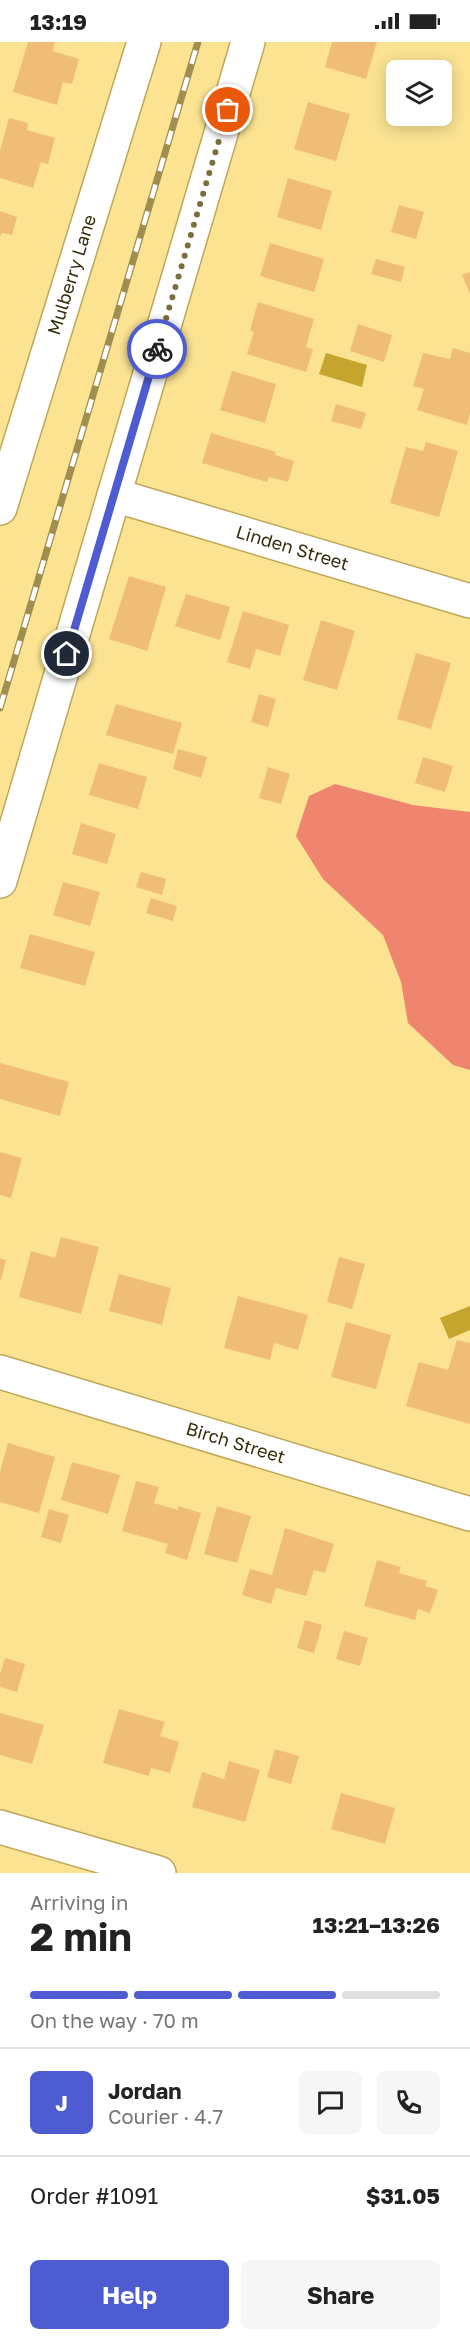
<!DOCTYPE html>
<meta charset="utf-8">
<style>
body{margin:0;font-family:"Golos Text",sans-serif;background:#f6f6f6;color:#222;height:100vh;display:flex;flex-direction:column;font-size:22px;white-space:nowrap}
*{box-sizing:border-box;margin:0}
p{font-size:20px;color:#767676}
.icon{flex:none;width:33px;height:33px;fill:none;stroke:currentColor;stroke-width:2;stroke-linecap:round;stroke-linejoin:round}
.map{position:relative;height:1831px;overflow:hidden}
.drawer{display:flex;flex-direction:column;background:#fff;flex:1}
.drawer>*{flex:none}
.buttons{position:absolute;left:386px;top:18px;display:grid;gap:12px}
.buttons a{display:grid;place-items:center;width:66px;height:66px;border-radius:9px;background:#fff;box-shadow:0 3px 15px #0003;font-size:30px}
.pin{position:absolute;display:grid;place-items:center;width:51px;height:51px;color:#fff;margin:-26px;border:3px solid #fff;border-radius:50%;box-shadow:0 2px 6px #0007}
.courier{position:absolute;display:grid;place-items:center;width:60px;height:60px;margin:-30px;border:4px solid #4d5cd1;border-radius:50%;background:#fff;color:#222;box-shadow:0 2px 8px #0007}
.summary em{font-style:normal;font-weight:700}
.summary div{display:flex;flex-direction:column-reverse}
.summary{display:flex;align-items:center;justify-content:space-between;height:102px;padding:0 30px}
h1{font-size:39px;font-weight:700;line-height:45px}
.bar{display:grid;grid-template-columns:repeat(4,1fr);gap:9px 6px;align-content:center;height:72px;padding:0 30px}
.bar i{height:8px;border-radius:4px;background:#e0e0e0}
.bar .active{background:#4d5cd1}
.bar p{grid-column:span 4}
.line{display:flex;align-items:center;gap:15px;padding:0 30px;border-top:2px solid #e0e0e0}
.line div{flex:1}
.round{display:grid;place-items:center;flex:none;width:63px;height:63px;border-radius:9px;background:#f6f6f6}
.cta{display:flex;gap:12px;margin-top:auto;padding:12px 30px}
.cta a{flex:1;height:69px;border-radius:9px;background:#4d5cd1;color:#fff;font-size:24px;font-weight:700;line-height:69px;text-align:center}
.cta a+a{background:#f6f6f6;color:#222}
.status{display:flex;justify-content:space-between;align-items:center;height:42px;padding:0 30px;background:#fff;direction:ltr}
.status svg{height:16px;fill:currentColor}
.map>svg:first-child{display:block}
</style>
<div class="status"><b>13:19</b><svg viewBox="0 0 49 12"><path d="M0 12V9h3v3zM5 12V6h3v6zM10 12V3h3v9zM15 12V0h3v12zM26 1h20v11H26zM47 4h2v5h-2z"/></svg></div>
<div class="map">
<svg width="470" height="1831" viewBox="0 0 470 1831">
<rect width="100%" height="100%" fill="#fbe392"/>
<!-- forest -->
<path fill="#f0856f" d="M335 742 413 763 470 770V1028L453 1023 408 981 401 940 383 893 323 837 296 794 309 754Z"/>
<!-- water -->
<g fill="#c6a52e">
<path d="M326 311 367 323 362 345 319 332Z"/>
<path d="M470 1264V1288L449 1297 440 1276Z"/>
</g>
<!-- building -->
<g fill="#f0bd79">
<path d="M28 0H55L53 9 79 17 72 42 63 40 57 63 13 50Z"/>
<path d="M332 0H377L366 37 325 25Z"/>
<path d="M308 60 350 72 336 119 294 107Z"/>
<path d="M9 76 28 81 27 88 55 96 48 122 41 120 33 146 0 136V109Z"/>
<path d="M288 136 332 149 321 188 277 175Z"/>
<path d="M399 163 424 170 416 197 391 190Z"/>
<path d="M0 169 17 175 12 193 2 191 0 195Z"/>
<path d="M270 201 324 217 314 250 260 234Z"/>
<path d="M376 217 405 225 401 240 371 232Z"/>
<path d="M470 230V252L462 233Z"/>
<path d="M258 260 314 277 306 305 313 307 306 330 247 312 254 290 250 288Z"/>
<path d="M358 282 392 293 384 320 350 309Z"/>
<path d="M453 306 470 311V371L467 383 417 368 424 347 413 344 423 311 450 317Z"/>
<path d="M232 329 276 342 265 381 220 368Z"/>
<path d="M336 362 366 371 361 387 331 379Z"/>
<path d="M211 391 276 410 275 413 294 419 288 440 269 435 267 440 202 421Z"/>
<path d="M426 400 458 409 439 475 390 461 406 405 423 409Z"/>
<path d="M129 534 166 545 147 609 109 597Z"/>
<path d="M186 552 230 565 220 598 175 584Z"/>
<path d="M243 569 289 583 280 614 256 607 250 627 227 620Z"/>
<path d="M321 578 355 589 337 648 303 638Z"/>
<path d="M416 611 451 621 431 687 397 677Z"/>
<path d="M259 652 276 657 268 685 251 680Z"/>
<path d="M116 662 182 681 173 712 106 693Z"/>
<path d="M178 707 207 715 201 736 173 727Z"/>
<path d="M423 715 453 724 445 750 415 741Z"/>
<path d="M99 721 147 735 138 767 89 753Z"/>
<path d="M268 725 290 732 281 762 259 756Z"/>
<path d="M81 781 116 792 107 822 72 812Z"/>
<path d="M141 830 166 837 162 853 136 845Z"/>
<path d="M63 840 100 850 90 884 53 873Z"/>
<path d="M151 856 177 864 173 879 146 871Z"/>
<path d="M30 892 95 910 85 944 20 926Z"/>
<path d="M0 1021 69 1040 60 1074 0 1057Z"/>
<path d="M0 1110 22 1116 11 1156 0 1153Z"/>
<path d="M61 1195 99 1205 81 1272 19 1255 31 1209 55 1216Z"/>
<path d="M339 1215 365 1222 352 1267 327 1260Z"/>
<path d="M0 1216 6 1218 1 1238 0 1237Z"/>
<path d="M119 1232 171 1246 162 1283 109 1269Z"/>
<path d="M238 1254 308 1273 298 1308 274 1301 270 1318 224 1306Z"/>
<path d="M346 1280 391 1293 376 1347 331 1335Z"/>
<path d="M457 1298 470 1301V1382L406 1364 419 1320 448 1328Z"/>
<path d="M8 1401 55 1415 39 1471 0 1460V1430Z"/>
<path d="M72 1420 120 1433 108 1472 61 1458Z"/>
<path d="M136 1439 159 1445 154 1461 178 1468V1464L201 1471 187 1518 165 1511 168 1502 122 1489Z"/>
<path d="M217 1464 251 1474 237 1521 204 1512Z"/>
<path d="M49 1467 69 1473 61 1501 41 1495Z"/>
<path d="M285 1486 334 1502 325 1531 314 1528 306 1554 276 1546 271 1562 242 1553 250 1527 272 1533Z"/>
<path d="M377 1518 401 1525 399 1531 427 1539 425 1544 438 1548 430 1571 418 1567 415 1578 364 1564Z"/>
<path d="M305 1578 322 1583 314 1611 297 1606Z"/>
<path d="M344 1589 368 1596 360 1624 336 1617Z"/>
<path d="M5 1616 25 1622 17 1650 0 1645V1632Z"/>
<path d="M119 1667 165 1680 160 1694 179 1700 170 1731 151 1726 149 1734 103 1721Z"/>
<path d="M0 1671 44 1683 32 1722 0 1713Z"/>
<path d="M275 1707 299 1714 291 1742 267 1735Z"/>
<path d="M229 1719 260 1728 245 1780 192 1765 202 1730 224 1737Z"/>
<path d="M341 1751 395 1766 385 1802 331 1787Z"/>
</g>
<g fill="none" stroke-linecap="round" stroke-linejoin="round">
<defs>
<g id="minor">
<path id="s1" d="M114 453 470 559"/>
<path id="s2" d="M0 466 144 0"/>
<path d="M0 839 248 0"/>
<path id="s3" d="M0 1330 470 1472"/>
<path d="M0 1785 159 1831"/>
</g>
</defs>
<!-- minor casing -->
<use href="#minor" stroke="#bfa758" stroke-width="36"/>
<!-- minor -->
<use href="#minor" stroke="#fff" stroke-width="33"/>
<defs>
<path id="rail" d="M0 666 198 0"/>
</defs>
<!-- rail casing -->
<use href="#rail" stroke="#9f8d52" stroke-width="7"/>
<!-- rail -->
<use href="#rail" stroke="#fff" stroke-width="4.5" stroke-dasharray="14" stroke-linecap="butt"/>
</g>
<g fill="none" stroke-linecap="round" stroke-linejoin="round">
<!-- done -->
<path stroke="#7c6d3a" stroke-width="6" stroke-dasharray="0 10.8" d="M157 307 228 68"/>
<!-- route -->
<path stroke="#4d5cd1" stroke-width="8" d="M67 612 157 307"/>
</g>
<g text-anchor="middle" stroke-width="4.5" stroke-linejoin="round" paint-order="stroke">
<!-- street labels -->
<g font-size="18" fill="#372d0a" stroke="#fff">
<text dy="6" stroke="none"><textPath href="#s2" startOffset="244">Mulberry Lane</textPath></text>
<text dy="6" stroke="none"><textPath href="#s1" startOffset="186">Linden Street</textPath></text>
<text dy="6" stroke="none"><textPath href="#s3" startOffset="246">Birch Street</textPath></text>
</g>
</g>
</svg>
<div class="buttons">
<a><svg class="icon" aria-label="layers" viewBox="0 0 24 24"><path d="M12 4l9 5-9 5-9-5zM3 14l9 5 9-5"/></svg></a>
</div>
<div class="pin" style="left:228px;top:68px;background:#ea580c"><svg class="icon" aria-label="bag" viewBox="0 0 24 24"><path d="M5 8h14l-1 12H6zM9 8a3 3 0 0 1 6 0"/></svg></div>
<div class="pin" style="left:67px;top:612px;background:#1f2937"><svg class="icon" aria-label="home" viewBox="0 0 24 24"><path d="M3 11l9-7 9 7M6 9v11h12V9"/></svg></div>
<div class="courier" style="left:157px;top:307px"><svg class="icon" aria-label="bike" viewBox="0 0 24 24"><circle cx="6" cy="16" r="4"/><circle cx="18" cy="16" r="4"/><path d="M6 16l4-8h5l3 8M10 8l3 8H6M13 5h3"/></svg></div>
</div>
<section class="drawer">
<div class="summary"><div><h1>2 min</h1><p>Arriving in</p></div><em>13:21–13:26</em></div>
<div class="bar"><i class="active"></i><i class="active"></i><i class="active"></i><i></i><p>On the way · 70 m</p></div>
<div class="line" style="height:108px"><b class="round" style="background:#4d5cd1;color:#fff">J</b><div><b>Jordan</b><p>Courier · 4.7</p></div><a class="round"><svg class="icon" aria-label="chat" viewBox="0 0 24 24"><path d="M4 5h16v11H9l-5 4z"/></svg></a><a class="round"><svg class="icon" aria-label="phone" viewBox="0 0 24 24"><path d="M5 4h4l2 5-3 2q2 4 5 5l2-3 5 2v4C11 20 4 13 5 4z"/></svg></a></div>
<div class="line" style="height:78px"><div>Order #1091</div><b>$31.05</b></div>
<div class="cta"><a>Help</a><a>Share</a></div>
</section>
